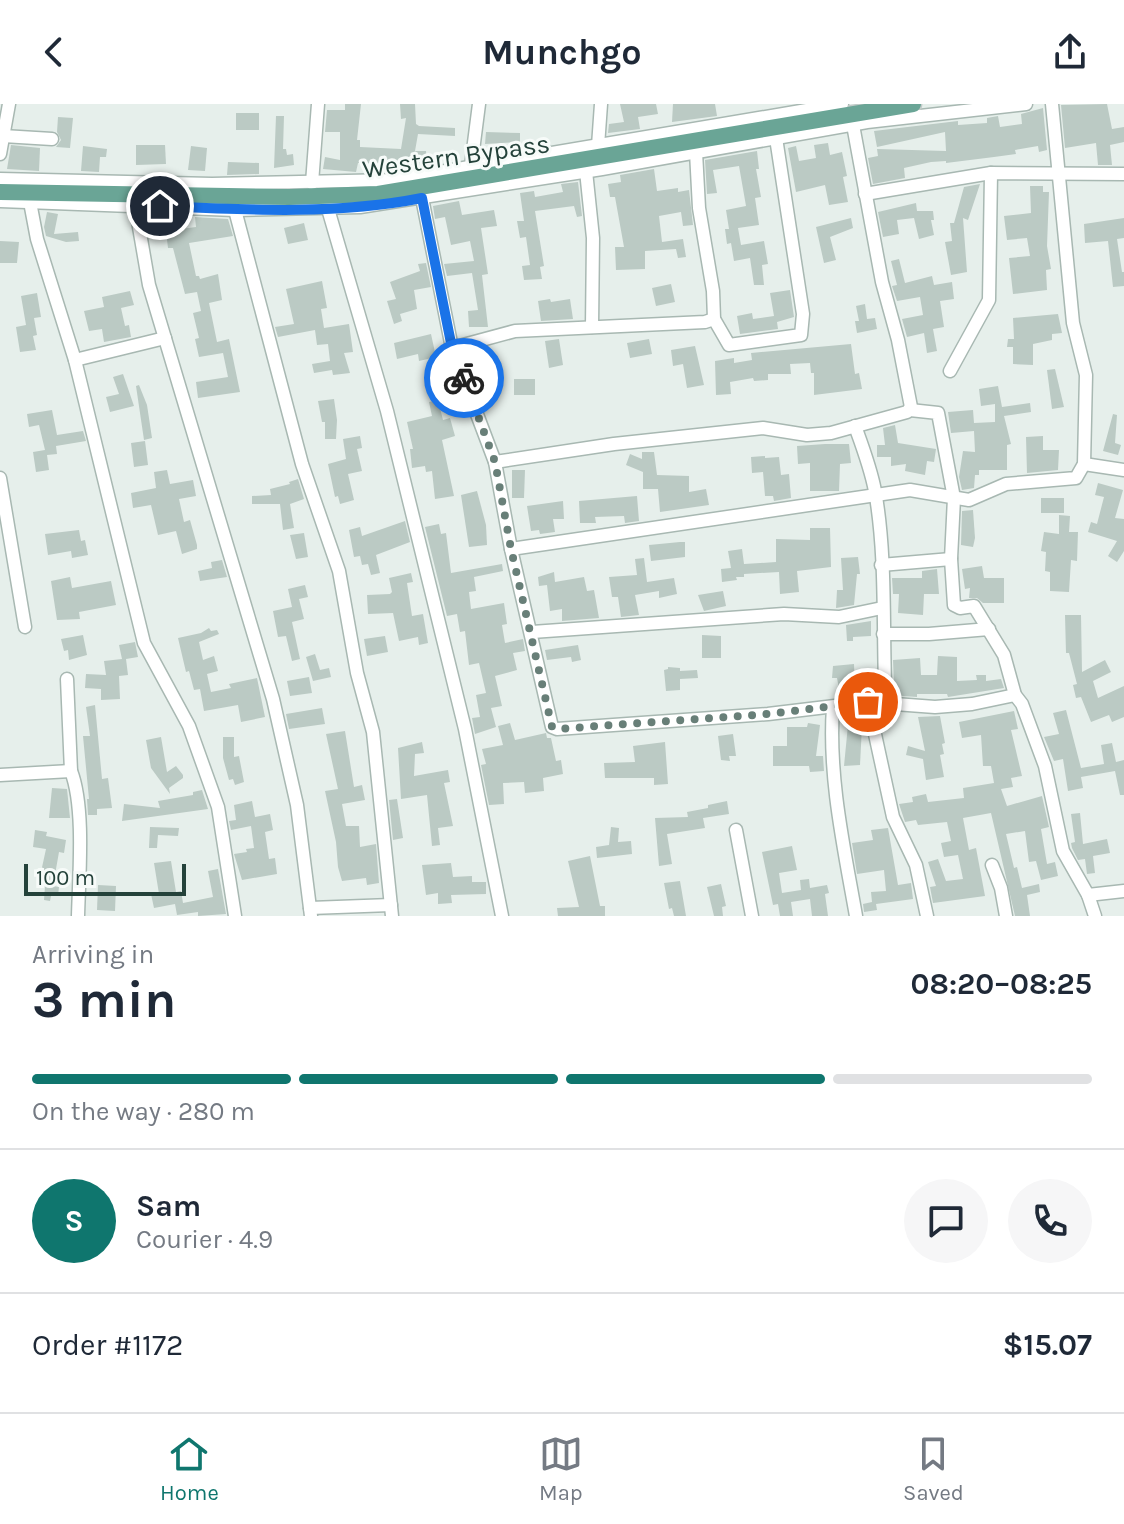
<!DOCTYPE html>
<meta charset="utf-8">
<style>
body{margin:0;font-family:Karla,sans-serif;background:#f6f6f7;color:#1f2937;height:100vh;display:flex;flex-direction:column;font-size:30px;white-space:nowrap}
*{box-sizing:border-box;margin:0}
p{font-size:26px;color:#747a83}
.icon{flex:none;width:44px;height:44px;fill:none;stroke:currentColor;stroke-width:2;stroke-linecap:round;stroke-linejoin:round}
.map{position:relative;height:812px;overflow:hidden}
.side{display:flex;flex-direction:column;background:#fff;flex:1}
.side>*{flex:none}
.scale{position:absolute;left:24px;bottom:20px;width:162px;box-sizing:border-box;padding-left:8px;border:4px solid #24423a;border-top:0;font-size:22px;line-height:28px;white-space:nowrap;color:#24423a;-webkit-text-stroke:6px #f7fbf9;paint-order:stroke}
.pin{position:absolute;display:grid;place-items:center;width:68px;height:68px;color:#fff;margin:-34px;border:4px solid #fff;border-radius:50%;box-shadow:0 2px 8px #0007}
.courier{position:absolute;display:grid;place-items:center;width:80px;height:80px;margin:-40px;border:6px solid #1a73e8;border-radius:50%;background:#fff;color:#222;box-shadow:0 2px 10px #0007}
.summary em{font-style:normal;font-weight:700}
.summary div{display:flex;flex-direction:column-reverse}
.summary{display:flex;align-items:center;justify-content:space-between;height:136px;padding:0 32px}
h1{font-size:52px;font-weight:700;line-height:60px}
.bar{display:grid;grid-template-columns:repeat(4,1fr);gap:12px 8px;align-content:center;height:96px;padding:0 32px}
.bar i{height:10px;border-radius:6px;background:#e0e1e3}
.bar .on{background:#0f766e}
.bar p{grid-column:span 4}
.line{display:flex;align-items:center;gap:20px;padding:0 32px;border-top:2px solid #e0e1e3}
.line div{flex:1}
.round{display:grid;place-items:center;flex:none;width:84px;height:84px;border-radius:42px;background:#f6f6f7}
header{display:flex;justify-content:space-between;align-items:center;height:104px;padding:0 32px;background:#fff;font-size:36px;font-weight:700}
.menu{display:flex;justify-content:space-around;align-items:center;height:112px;border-top:2px solid #e0e1e3;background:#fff;font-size:22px;color:#747a83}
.menu a{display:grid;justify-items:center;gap:4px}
.menu .on{color:#0f766e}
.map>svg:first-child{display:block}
</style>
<header><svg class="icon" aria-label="back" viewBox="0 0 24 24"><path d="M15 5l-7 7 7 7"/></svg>Munchgo<svg class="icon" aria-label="share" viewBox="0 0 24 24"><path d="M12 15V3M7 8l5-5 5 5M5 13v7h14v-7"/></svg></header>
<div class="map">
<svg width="1124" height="812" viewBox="0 0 1124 812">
<rect width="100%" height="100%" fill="#e6efeb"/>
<!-- building -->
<g fill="#bbcac4">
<path d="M345 0H361L357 36H360V43L401 45 406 14 401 15 400 0H415L416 20 419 22 455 24V32L418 30 415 47H426L427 61 402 65 380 64V60L358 59 356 68 323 65 325 53 340 56V28H325L327 6H345Z"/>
<path d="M620 0H656L658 10 638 13 640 25 608 29 609 20 624 18Z"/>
<path d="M673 0H715L717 12 672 18Z"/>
<path d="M1107 0 1112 25 1124 23V38L1110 41 1112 61H1098L1096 39 1065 44 1061 1Z"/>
<path d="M1043 4 1047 46 1039 48 1038 42 1015 46 1016 50 994 53 946 59V57L931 58 904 64 905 74 873 80 868 54 878 52 877 45 946 47 945 28 877 43 874 27 958 17V21L987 19V14L998 12 1000 23 1022 20 1021 10Z"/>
<rect x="236" y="9" width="23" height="17"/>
<path d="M276 12H284L283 45H286L287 51 293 50 294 61 274 64Z"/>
<path d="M58 13 73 14 70 44 56 43 61 36 57 28Z"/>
<path d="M486 28 520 29V38L485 40Z"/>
<path d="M828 39 830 51 842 48 847 72 843 73 848 98 829 101 825 81 796 88 788 44 796 42 799 57 816 54 814 41Z"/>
<path d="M11 41 40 44 39 67 7 65Z"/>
<path d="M136 41H165L166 60 136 61Z"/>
<path d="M83 42 107 45 106 53H100L99 68 81 67Z"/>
<path d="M191 42 207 44 205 67 188 66Z"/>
<path d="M757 47 759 65H756L761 93 755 94 759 121 738 124 741 141 764 137 768 160 762 161 764 181H754L750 154 734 157 731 139 727 140 725 125H729L726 106 746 102 739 62 713 66 717 89 707 90 705 56Z"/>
<path d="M228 58 259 59V70L227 71Z"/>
<path d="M654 65 657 87 678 84V88L689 86 693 121 683 122 681 108 659 112 662 138 683 135 686 153 678 154 676 145 645 147V165L616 166 615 143H624L615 93H610L608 80 621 78 620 71Z"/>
<path d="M578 78 582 112 577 113 574 102 535 107 544 162 540 163 542 175 524 176 522 162 530 161 526 133 520 134 517 117H524L520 89 534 87 535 93 563 88 561 80Z"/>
<path d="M980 80 968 116 963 114 967 168 951 171 945 138 952 137 950 119H954L964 83Z"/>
<path d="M1030 82H1043V88H1049L1047 142 1051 165 1046 166 1047 186 1013 190 1009 154 1030 152 1027 134 1007 136 1004 112 1031 109Z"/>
<path d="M459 97 462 111 494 106 497 122 481 124 488 170 482 171 488 223H469L468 207 478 206 472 169 447 172 444 160 474 157 470 137 451 141 445 113 435 115 433 102Z"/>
<path d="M916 99 917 107H933L934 116H931L934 131 919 135 914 114 897 116 899 130 883 133 878 108Z"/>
<path d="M47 108 58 110 54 130 78 128 79 137 66 138 46 132 44 123Z"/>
<path d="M195 113 228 115 233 132 189 139 196 172H199L200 175 218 170 222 196 209 199 217 238 229 235 240 288 198 294 196 278 228 273 223 249 199 253 195 235 199 234 193 209 201 207 197 188 185 190 173 144H168L166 127 196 123Z"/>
<path d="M851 114 853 124 830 133 836 156 824 159 816 123Z"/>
<path d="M1124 114V134L1117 135 1122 168H1124V182L1113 183 1108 137 1085 139 1084 120Z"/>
<path d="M304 119 308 136 288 140 284 124Z"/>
<path d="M0 137 19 138 17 159H0Z"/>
<path d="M899 155 905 179 932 172 934 181 952 178 954 195 940 197 944 223 933 225 937 247 927 249 924 229 907 233 902 215 923 211 920 193 897 197 892 182 897 181 891 157Z"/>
<path d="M426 159 431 183 414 186 417 205 400 210 402 217 394 220 387 197 396 195 390 178 420 167 418 160Z"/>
<path d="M322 177 327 204 321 205 324 224 349 220 353 248 344 249 350 269 333 271 332 266 314 269 312 260 330 257 328 240 317 241 315 226 278 233 275 223 294 220 286 185Z"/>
<path d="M671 180 675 198 656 202 652 184Z"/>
<path d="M790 186 794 213 777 218 778 225 740 230 737 212 752 209 753 215 774 212 770 189Z"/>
<path d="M130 187 134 201 121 204 125 222 129 221 131 233 104 238 102 225 89 227 84 207 104 203 102 193Z"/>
<path d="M37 189 41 213 34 214 37 231 33 232 36 246 20 248 16 223 26 221 21 192Z"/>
<path d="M550 195 551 198 570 195 573 215 541 217 538 197Z"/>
<path d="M865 200 867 215 875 214 877 225 857 229 855 217H859L856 202Z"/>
<path d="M1058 210 1062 229 1052 230V236L1033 240V261L1013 260V243H1007L1008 235H1014L1013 214Z"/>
<path d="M431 230 436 253 419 257 418 250 397 255 394 239Z"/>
<path d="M559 235 563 261 549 264 545 237Z"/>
<path d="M649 235 652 250 630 254 627 239Z"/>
<path d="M851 240 855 270 859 269 862 285 814 291V269H811L810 259 790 260 791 270H768V276L754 277 753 274 730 278 731 290 716 291 715 257 734 254V259L752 256 751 249Z"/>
<path d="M695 242 704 281 687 284 683 260 673 262 671 246Z"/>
<path d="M1055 265 1064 303 1052 305 1047 266Z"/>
<path d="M123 270 134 302 110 308 106 293 119 290 113 273Z"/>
<rect x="514" y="275" width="21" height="16"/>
<path d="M139 281 147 301 152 334 144 336 136 282Z"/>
<path d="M998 282 1002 303 1030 299 1031 308 1004 312 1011 340 1007 341V366H979V371H975L974 384 962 386 959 373 963 347 975 348 974 327 951 329 948 308 973 306 974 319 995 318V300L981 302 979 285Z"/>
<path d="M334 295 337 316 336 335H325V318H322L318 297Z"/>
<path d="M438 296 443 316 450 314 455 332 442 336 454 392 435 395 432 367 426 368 425 362 412 364 410 345H413L407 318 432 312 429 298Z"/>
<path d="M52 306 57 331 83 327 86 337 56 342 57 350 47 351 49 366 36 368 33 348 45 346 39 321 29 323 27 310Z"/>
<path d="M1113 310 1117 311 1115 339 1121 341 1118 351 1103 347Z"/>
<path d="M895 321 898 339 936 345 934 358 927 357 925 371 905 367 906 360 891 362V353H877V341H885L883 324Z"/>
<path d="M360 332 362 344 357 345 362 367 348 370 354 396 340 400 338 392 335 393 328 360 346 355 343 335Z"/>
<path d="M1043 332V346H1059L1058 366 1027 369 1026 333Z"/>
<path d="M145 337 148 361 134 363 131 339Z"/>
<path d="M825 340H849L851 359 840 360 839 387H810V359L798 360 797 342Z"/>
<path d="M642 348H654L657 371 689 372V388L706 385 709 401 660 408 658 385H643V368L626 361 630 350 642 355Z"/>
<path d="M765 352V354L779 353 781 371 789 370 791 394 774 397 773 392H765L763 368 752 369 751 353Z"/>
<path d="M167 366 170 380 193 376 196 392 179 395 184 418 190 416 197 441V445L182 450 176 427 158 431 151 401 133 404 131 389 156 384 154 368Z"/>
<path d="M512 366H525L524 394H512Z"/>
<path d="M298 375 304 395 290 400 294 424 283 426 280 400H252V392L271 391 270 385 290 380 289 378Z"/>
<path d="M1098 379 1123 386 1115 414 1124 415V447L1117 458 1108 452 1117 437 1088 428 1091 418 1097 420 1104 393 1095 391Z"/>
<path d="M477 387 486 421 487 441 469 443 461 391Z"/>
<path d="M637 392 639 417 625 419 624 412 595 413 596 419H580L579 397Z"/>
<rect x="1041" y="394" width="23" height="15"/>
<path d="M563 397 564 415H553L555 428 540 430 539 426 531 427 527 402Z"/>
<path d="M973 406 975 434 973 443 961 441 962 407Z"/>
<path d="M1059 411 1070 412 1069 428H1078L1077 457 1071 456 1069 488 1050 487V468L1045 467 1046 448 1041 447 1044 428 1059 430Z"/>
<path d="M405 417 410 438 376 451 380 469 371 471 368 460 362 461 360 452 354 453 349 426 360 423 362 432Z"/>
<path d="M439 420 441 430 446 429 451 469 502 460 503 467 474 473 476 487 469 488 471 505 504 499 507 520 502 521 505 539 523 535 525 547 513 549 517 566 495 572 502 602 491 604 496 623 475 630 472 614 480 613 476 591 486 589 479 559 469 561 465 527 460 528 457 510 447 512 425 423Z"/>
<path d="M810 424H830L831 463 797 467 799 488 780 490 779 468 744 470V473H736L737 476 722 478 721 465 731 464 728 447 742 445 744 460 776 458V435L810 436Z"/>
<path d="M79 426 81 437 85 436 88 451 72 454 71 447 48 451 45 430Z"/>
<path d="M304 429 308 453 296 455 290 431Z"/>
<path d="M680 438H685V453L651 457 649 441Z"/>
<path d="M858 453 860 470H857L854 501 836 504 837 486H843L841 454Z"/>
<path d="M644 454 647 478 674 474 677 490 659 494V487L635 491 639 511 621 513 618 493H612L609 473 637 471 635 455Z"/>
<path d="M222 456 227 473 200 477 198 467 212 464 211 458Z"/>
<path d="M982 462 984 474H1004V499H983L977 494H969L970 484 965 485 962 465Z"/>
<path d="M937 465 939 490H924L923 511 898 509 899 490H893L892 474H922V467Z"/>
<path d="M554 468 555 478 584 473 587 487 594 486 599 514 562 517V505L550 507 547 481 539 482 538 473Z"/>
<path d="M411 469 413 478 407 479 412 512 423 510 428 539 419 541 418 533 399 537 393 509 368 510 367 491 390 490 392 488 389 474Z"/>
<path d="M70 473 72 484 111 477 116 501 79 508 80 515 57 516 51 477Z"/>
<path d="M305 481 308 493 299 495 304 515 292 518 300 555 292 557 286 532 278 533 273 507 292 503 288 485Z"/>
<path d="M723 487 726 502 704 507 698 491Z"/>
<path d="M1065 511H1081L1082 568 1105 556 1111 568 1093 577 1098 594 1124 582V613L1112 618 1109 611 1091 618 1081 593 1076 594 1073 581 1077 580 1069 549H1066Z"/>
<path d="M871 517V532L853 533V537H847L846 521Z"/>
<path d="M209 524 211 527 217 526 219 530 199 538 203 556 214 552 218 567 207 570 211 588 231 584 229 580 257 574 265 613 241 618 238 601 204 607 200 585 194 586 189 567 186 568 178 534 201 529Z"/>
<path d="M83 531 87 551 69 556 68 546 64 547 61 535Z"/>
<path d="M702 531 721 532V554H702Z"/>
<path d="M385 532 388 548 367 552 364 535Z"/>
<path d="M135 538 138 553 126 555 128 571 119 572 120 595 101 596V585L85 584 86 570 106 571 104 557 122 555 119 541Z"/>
<path d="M578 541 581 556 572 558 571 553 547 556 545 546Z"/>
<path d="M315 550 320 566 329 564 331 573 313 577 306 553Z"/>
<path d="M938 552 957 553V577L977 576 976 571H986V577L1001 575 1004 584 948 593 947 590H917V593L889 591 894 581 893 556 920 554 921 571H937Z"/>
<path d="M854 560 855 587 840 590 837 574H832L833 562Z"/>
<path d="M668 563 680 564V567L697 566 698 574 680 575V586L666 587 664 566 668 565Z"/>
<path d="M309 573 312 589 290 592 287 577Z"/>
<path d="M95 601 102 675 108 674 112 704 97 705V711H88L87 695H89L83 632H90L86 603Z"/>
<path d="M322 604 325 620 289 625 286 610Z"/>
<path d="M1066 606 1081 664 1104 660 1101 641 1112 639 1116 658 1124 656V691H1120L1115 667 1081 673 1083 684 1068 687 1063 655 1054 657 1044 633 1059 630 1053 609Z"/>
<path d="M1014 607 1018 625 1011 626 1022 672 1011 674 1013 683 1001 685 1007 702 1042 692 1049 723 1041 725 1047 760 1055 758 1058 772 1041 776 1036 757 1029 758 1025 727 1006 730 1014 764 1017 763 1022 784 1039 780 1040 788 1027 791 1030 812H1015L991 709 963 714 969 746 976 744 985 792 933 799 930 783 936 782 928 758 938 755 946 777 963 775 958 751 944 753 941 739 951 737 947 718 918 721 916 716 905 718 899 700 913 698 912 693 926 690 928 698 964 694 963 684 994 679 991 662H983L981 631 962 634 959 618Z"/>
<path d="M940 612 945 639 942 640 944 650 940 651 944 673 926 676 923 655 906 651 908 642 925 647 918 613Z"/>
<path d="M510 619 515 636 546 629 547 634H551L556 657 561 656 563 670 543 674 544 687 525 689 524 678 503 679 504 700 489 701 481 661 486 660 482 645 503 641 498 622Z"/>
<path d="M808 619 820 621 816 652H823L824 667 810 668 809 662H773V642H787V623H807Z"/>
<path d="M848 621 862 622 860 661 844 662Z"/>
<path d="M345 627 354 683 362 681 365 696 342 700 346 722H359L360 743 376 740 379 779 367 781 366 774 342 777 338 763 336 738 325 687 338 685 326 630Z"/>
<path d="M733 630 736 652H729L730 657 721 656 718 632Z"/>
<path d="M161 633 167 668 176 662 183 671V674L169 684 170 690 151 664 146 636Z"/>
<path d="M223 633H234V653L239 652 244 678 235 681 233 675 229 676 223 654Z"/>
<path d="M422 638 424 649 415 650 414 672 448 666 450 678 444 679 453 722 438 724 440 741 432 742 427 691 401 695 398 644Z"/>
<path d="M665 638 668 680 654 681V674H605L604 659 635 658 633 642Z"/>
<path d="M52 684 67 685 70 714H49Z"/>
<path d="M202 686 208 705 122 717 124 700 160 704 158 697 193 691V688Z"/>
<path d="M397 695 403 734 393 736 389 696Z"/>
<path d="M252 697 255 713 270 710 273 726 265 728 269 755 275 754 277 770 242 776 234 750 247 748 246 745 254 744 251 722 231 726 229 717 236 716 234 701Z"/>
<path d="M727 697 729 710 703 714 705 724 667 730 672 760 659 762 655 714 688 713 687 708 708 704V701Z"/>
<path d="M1080 709 1083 740 1107 735 1110 749 1093 752 1095 769 1087 770 1085 755 1078 756 1072 744 1071 739 1075 738 1071 710Z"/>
<path d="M150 723 179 724 178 732 158 731 157 744H149Z"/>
<path d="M611 723 619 724 618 738 631 737 632 750 597 754 596 743 609 741Z"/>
<path d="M888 724 898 781 911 779 913 795 876 800 877 806 864 808 863 800 872 798 871 788 886 787 884 766 857 770 852 739 873 736 871 726Z"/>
<path d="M35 726 47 728 46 732 66 736 64 749 59 748 53 782 59 783 58 792H51L50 797 44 796 46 768H41L46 745 33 743Z"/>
<path d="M792 742 797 766 779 769 782 789 801 786 800 776 809 775 810 784 827 781 829 789 825 790 828 812H812L810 795 791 798 793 812H780L778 800 773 801 762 748Z"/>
<path d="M590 752 600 802H605V812H558L557 804 579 803 568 757Z"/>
<path d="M171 757 176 788 181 787 183 799 213 793 208 767 218 765 226 810 198 812V808L177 811 175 800 154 804 151 790H159L154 759Z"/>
<path d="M451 759 453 773 472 772V778H486V790L451 791 452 799 438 800V789L426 791 422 761Z"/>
<path d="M680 777 686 812H674L672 804 669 805 664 779Z"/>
<path d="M721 780 726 802 722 803 723 812H714L707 783Z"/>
<path d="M98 781 116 782 115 807 97 806Z"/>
</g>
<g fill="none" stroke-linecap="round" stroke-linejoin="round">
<defs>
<g id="minor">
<path d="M3 32 52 35"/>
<path d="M598 42 601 0"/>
<path d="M696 48 699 104 713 187 714 215 729 241 801 231 803 210 776 34"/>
<path d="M0 50 9 0"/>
<path d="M471 62 479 0"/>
<path d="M586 67 593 134 592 223"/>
<path d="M0 75 212 80 392 76 842 0"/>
<path d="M312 79 318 0"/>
<path d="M865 90 991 69 1124 70"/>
<path d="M422 94 452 244 495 358 614 340 763 324 807 331 831 329 907 308 911 303 898 236 882 178 853 21"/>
<path d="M0 97 235 106 360 103 602 65 867 18 1026 0"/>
<path d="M30 98 37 135 75 256 144 539 189 622 218 703 235 812"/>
<path d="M135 100 149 181 273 595 297 701 311 812"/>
<path d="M328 105 387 307 465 625 502 812"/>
<path d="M235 106 302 360 339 467 357 569 373 628 392 812"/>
<path d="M452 244 515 227 705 218 714 215"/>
<path d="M75 256 165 234"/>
<path d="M950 267 989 196 991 69"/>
<path d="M910 306 938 309 954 394 951 455 954 501 960 504 974 502 1004 551 1015 591 1022 600 1045 662 1063 747 1088 791 1095 812"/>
<path d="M495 358 511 445 552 623 557 625 768 610 868 598 879 590 885 580C883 518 886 448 875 387 871 365 863 344 855 322"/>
<path d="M1084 360 1124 366"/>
<path d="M0 374 25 523"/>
<path d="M511 445 910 386 969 396 1006 380 1076 374 1084 360 1086 271 1073 219 1052 0"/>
<path d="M881 461 951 455"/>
<path d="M532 528 784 510 839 513 882 504"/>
<path d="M883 530H929L989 525"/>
<path d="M67 575 71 667C85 703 79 772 78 812"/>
<path d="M833 603C828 672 844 744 856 812"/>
<path d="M0 671 71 667"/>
<path d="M736 726 752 812"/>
<path d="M992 761 1001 784 1006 812"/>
<path d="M1088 791 1124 787"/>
<path d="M310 804 391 801"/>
<path d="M927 812 916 761 893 713 868 598 935 603 972 600 1015 591"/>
</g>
<path id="major" d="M0 88 289 93 378 90 913 0"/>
</defs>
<!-- minor casing -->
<use href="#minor" stroke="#a8b8b2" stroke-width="15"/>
<!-- major casing -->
<use href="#major" stroke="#c2cac8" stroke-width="19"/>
<!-- minor -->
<use href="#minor" stroke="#fff" stroke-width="12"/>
<!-- major -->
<use href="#major" stroke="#6aa596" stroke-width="16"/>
</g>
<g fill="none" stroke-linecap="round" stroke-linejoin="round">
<!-- done -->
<path stroke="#687f78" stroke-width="8" stroke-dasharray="0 14.4" d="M464 274 495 358 511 445 552 623 557 625 768 610 868 598"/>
<!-- route -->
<path stroke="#1a73e8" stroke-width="10" d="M160 102C247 106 336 111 422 94L452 244 464 274"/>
</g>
<g text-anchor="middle" stroke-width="6" stroke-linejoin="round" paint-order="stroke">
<!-- street labels -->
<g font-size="26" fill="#24423a" stroke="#f7fbf9">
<text transform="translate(456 52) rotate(-8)" y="9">Western Bypass</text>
</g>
</g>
</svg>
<div class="scale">100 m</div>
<div class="pin" style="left:868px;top:598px;background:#ea580c"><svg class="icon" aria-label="bag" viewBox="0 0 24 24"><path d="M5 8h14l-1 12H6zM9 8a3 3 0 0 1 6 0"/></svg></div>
<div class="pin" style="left:160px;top:102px;background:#1f2937"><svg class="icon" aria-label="home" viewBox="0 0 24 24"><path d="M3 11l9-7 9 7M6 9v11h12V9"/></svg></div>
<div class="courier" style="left:464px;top:274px"><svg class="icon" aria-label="bike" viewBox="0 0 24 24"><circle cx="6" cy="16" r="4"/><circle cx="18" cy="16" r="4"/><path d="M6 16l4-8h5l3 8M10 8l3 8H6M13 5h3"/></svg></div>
</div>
<section class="side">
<div class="summary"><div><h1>3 min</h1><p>Arriving in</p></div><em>08:20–08:25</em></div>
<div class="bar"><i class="on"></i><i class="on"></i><i class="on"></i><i></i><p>On the way · 280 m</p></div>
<div class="line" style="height:144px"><b class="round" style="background:#0f766e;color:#fff">S</b><div><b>Sam</b><p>Courier · 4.9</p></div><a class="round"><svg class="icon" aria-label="chat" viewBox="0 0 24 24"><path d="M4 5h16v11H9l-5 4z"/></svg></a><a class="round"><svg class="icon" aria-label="phone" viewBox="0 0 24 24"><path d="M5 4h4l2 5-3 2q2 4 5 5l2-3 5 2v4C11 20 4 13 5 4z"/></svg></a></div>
<div class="line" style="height:104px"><div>Order #1172</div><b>$15.07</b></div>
</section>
<nav class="menu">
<a class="on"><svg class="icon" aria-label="home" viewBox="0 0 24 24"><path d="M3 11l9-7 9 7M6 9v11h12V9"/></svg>Home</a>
<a><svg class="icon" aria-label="map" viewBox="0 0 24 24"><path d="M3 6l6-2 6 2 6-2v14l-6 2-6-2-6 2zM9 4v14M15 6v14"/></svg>Map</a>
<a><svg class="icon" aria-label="saved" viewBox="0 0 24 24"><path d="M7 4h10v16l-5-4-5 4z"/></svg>Saved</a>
</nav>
